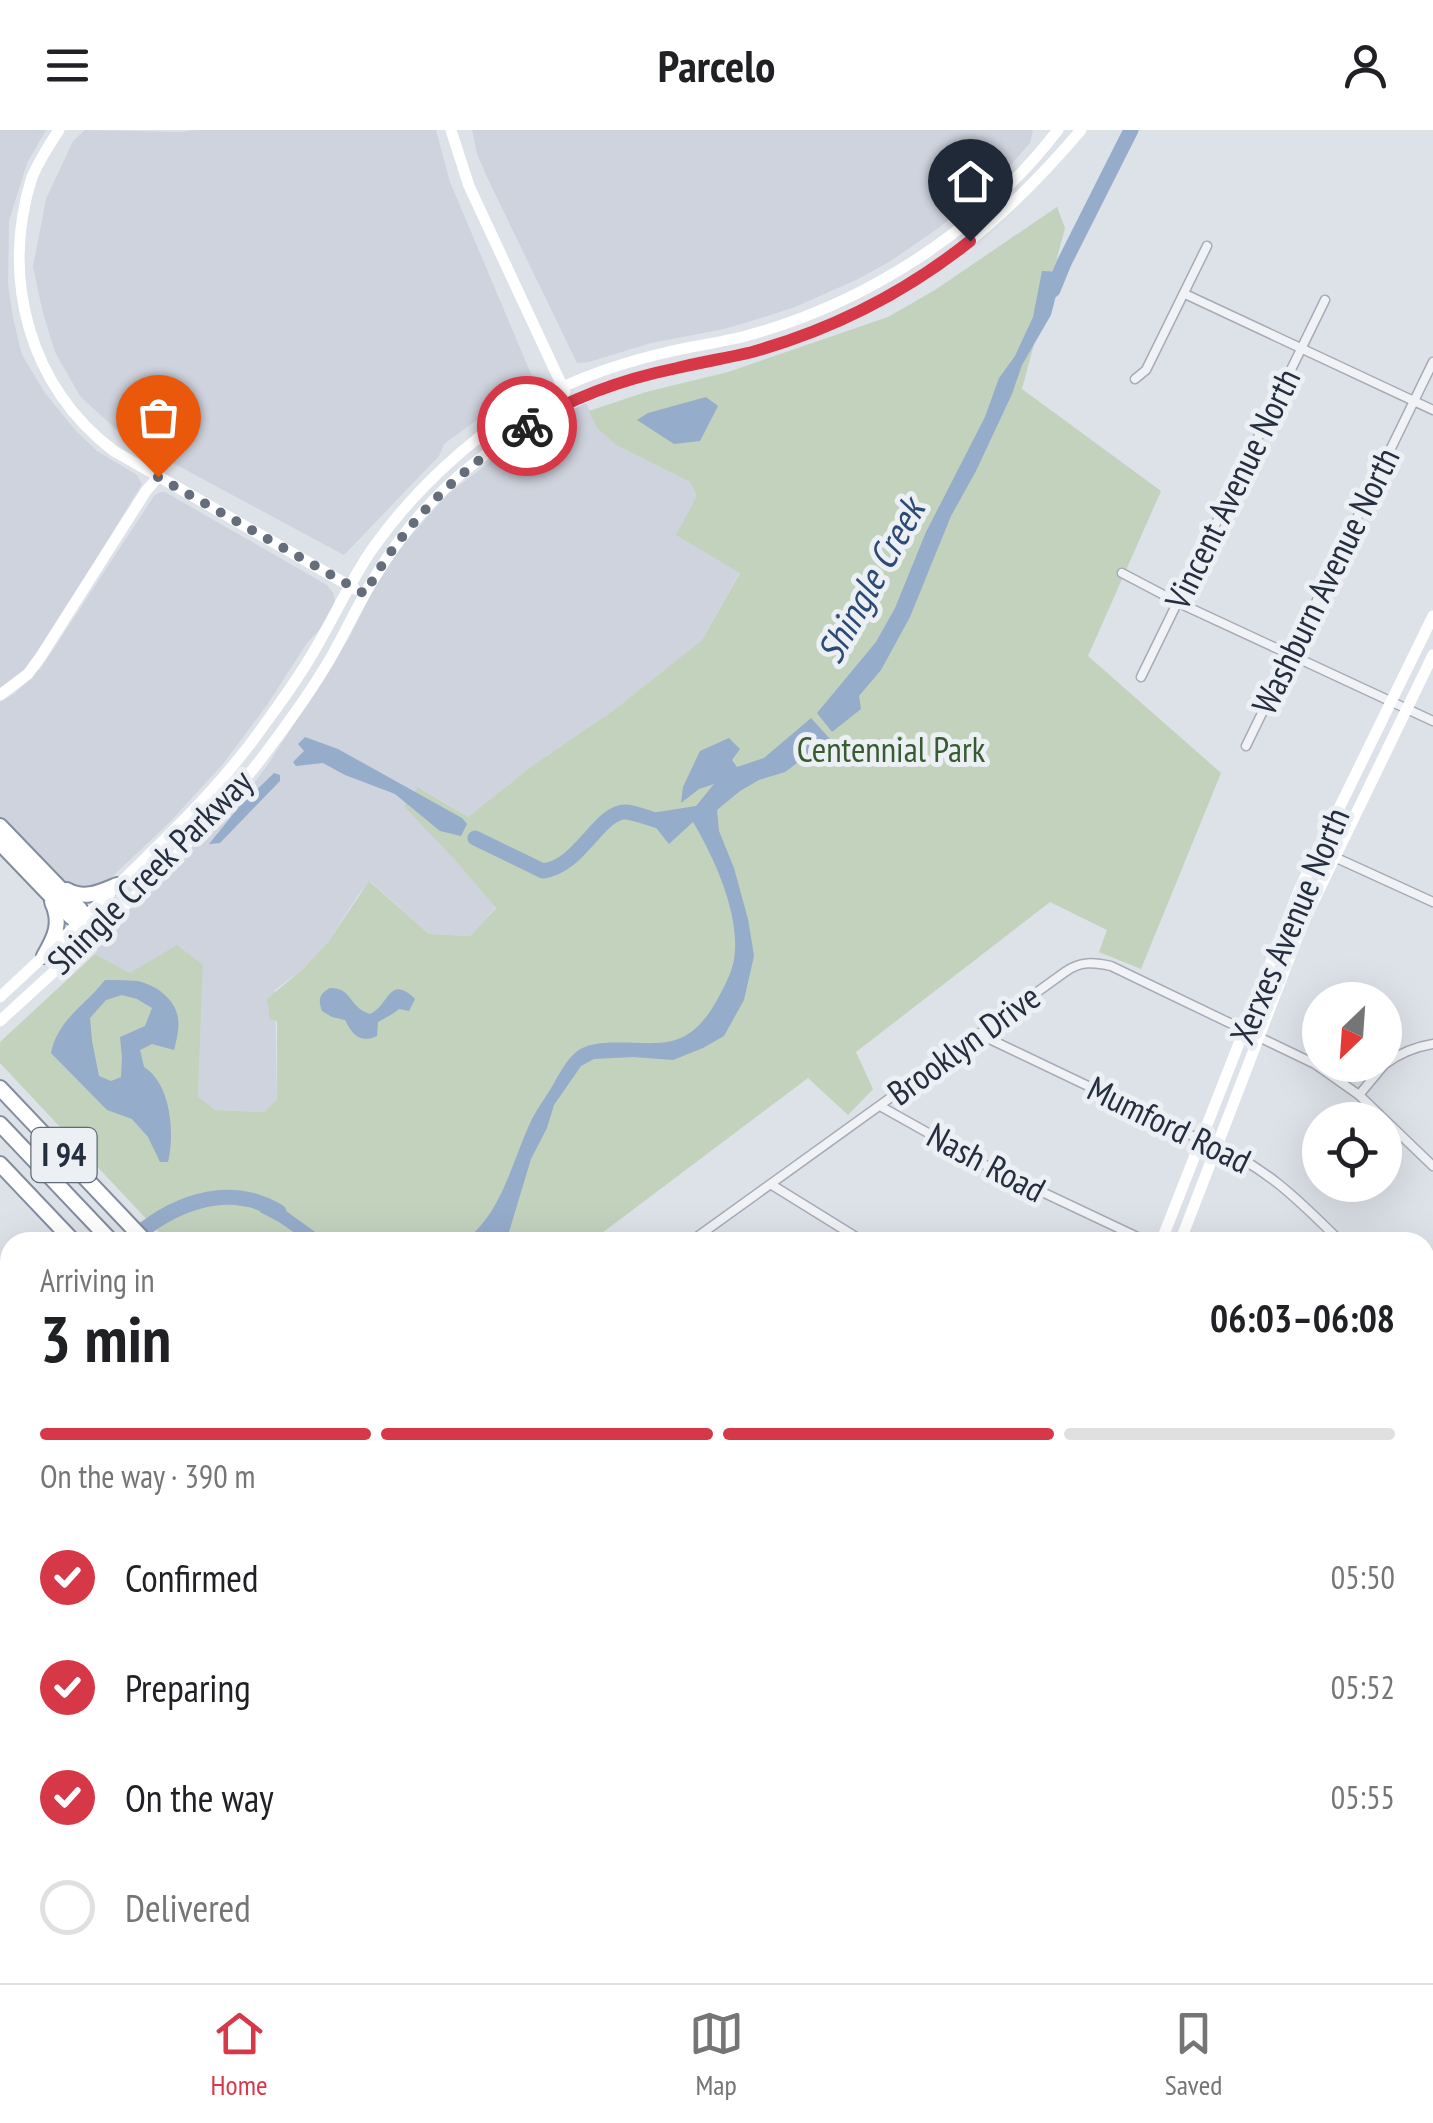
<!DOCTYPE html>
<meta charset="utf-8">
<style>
body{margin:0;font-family:"PT Sans Narrow",sans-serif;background:#f6f6f6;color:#202124;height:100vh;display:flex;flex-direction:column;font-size:38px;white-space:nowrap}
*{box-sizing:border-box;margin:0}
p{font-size:32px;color:#757577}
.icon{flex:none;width:55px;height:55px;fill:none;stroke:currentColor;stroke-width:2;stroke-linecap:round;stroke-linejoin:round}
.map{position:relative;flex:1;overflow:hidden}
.drawer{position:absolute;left:0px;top:1102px;width:1435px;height:752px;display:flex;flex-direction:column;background:#fff;border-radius:30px 30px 0 0;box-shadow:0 10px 40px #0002}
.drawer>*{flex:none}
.needle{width:65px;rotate:205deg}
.tools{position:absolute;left:1302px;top:852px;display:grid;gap:20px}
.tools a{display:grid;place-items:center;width:100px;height:100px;border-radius:50%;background:#fff;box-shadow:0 10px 40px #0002;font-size:50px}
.pin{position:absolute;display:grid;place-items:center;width:85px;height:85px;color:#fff;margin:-102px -42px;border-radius:50% 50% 50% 0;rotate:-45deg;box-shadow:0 0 10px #0007}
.pin .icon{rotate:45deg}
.courier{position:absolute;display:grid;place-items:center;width:100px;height:100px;margin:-50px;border:8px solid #d73848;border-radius:50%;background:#fff;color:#222;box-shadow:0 2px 12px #0007}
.head em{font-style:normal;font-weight:700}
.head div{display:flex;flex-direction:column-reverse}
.head{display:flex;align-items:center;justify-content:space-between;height:170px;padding:0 40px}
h1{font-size:65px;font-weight:700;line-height:75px}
.bar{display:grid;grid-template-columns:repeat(4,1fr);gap:15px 10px;align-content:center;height:120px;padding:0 40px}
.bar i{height:12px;border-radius:8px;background:#e0e0e0}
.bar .active{background:#d73848}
.bar p{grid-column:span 4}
ol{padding:0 40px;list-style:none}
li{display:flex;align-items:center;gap:30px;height:110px}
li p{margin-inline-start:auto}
li .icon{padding:10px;border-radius:50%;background:#d73848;color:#fff;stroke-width:4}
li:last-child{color:#757577}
li i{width:55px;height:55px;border:5px solid #e0e0e0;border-radius:50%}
header{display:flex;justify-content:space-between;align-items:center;height:130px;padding:0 40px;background:#fff;font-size:45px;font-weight:700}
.menu{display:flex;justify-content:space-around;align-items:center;height:140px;border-top:2px solid #e0e0e0;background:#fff;font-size:28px;color:#757577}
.menu a{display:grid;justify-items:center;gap:5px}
.menu .active{color:#d73848}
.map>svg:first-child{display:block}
</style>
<header><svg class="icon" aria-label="menu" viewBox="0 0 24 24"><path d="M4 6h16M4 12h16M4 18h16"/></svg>Parcelo<svg class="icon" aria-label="person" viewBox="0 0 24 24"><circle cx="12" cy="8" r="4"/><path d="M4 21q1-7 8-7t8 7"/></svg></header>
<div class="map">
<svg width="1433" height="1853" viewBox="0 0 1433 1853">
<rect width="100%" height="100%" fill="#dde1e8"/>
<!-- built -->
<g fill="#cfd3dd">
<path d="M0 0H46L27 33 9 91 8 154 13 188 22 225 45 263 76 301 97 321 137 345 142 354 42 517 25 539 0 559Z"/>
<path d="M85 0 182 2 194 0H436L450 52 534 251 522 263 493 278 444 314 439 326 344 425 173 333 119 302 80 266 55 222 43 183 33 137 46 69 73 11Z"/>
<path d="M472 0H1033L1030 13 1008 38 940 97 889 132 858 149 795 177 761 188 724 199 651 213 589 232 577 233 487 47 477 24Z"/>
<path d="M586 272 597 298 616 315 690 352 740 442 702 510 614 580 532 636 468 687 419 657 455 730 496 777 470 806 429 804 370 751 358 765 329 811 304 838 275 860 277 971 264 982 216 980 198 967 203 834 130 843 95 824 112 797 241 663 249 660 269 633 349 508 384 438 413 403 448 364 503 322Z"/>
<path d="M160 362H165L327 455 334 464 335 473 323 496 307 513 267 575 223 634 168 694 99 759 68 756 57 748 12 696 0 687V572L14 564 41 538 154 366Z"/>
<path d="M0 1537 10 1562V1605L0 1633Z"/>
<path d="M0 1768 10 1772V1845H75L72 1853H0Z"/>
<path d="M335 1845H719L722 1848 716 1853H326Z"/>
</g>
<!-- green -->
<path fill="#c2d2bd" d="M1057 77 1065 98 1022 259 1161 361 1088 526 1221 643 1141 839 1099 822 1107 800 1050 772 856 922 873 959 848 985 808 948 590 1112H168L0 933V912L95 824 130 843 177 815 203 835 198 967 216 980 264 982 277 970V891L270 889 267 869 304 838 329 811 369 751 429 804 470 806 496 778 455 730 404 676 418 657 468 687 532 636 614 580 702 510 740 443 676 405 697 366 690 352 616 315 597 298 589 281 646 262 728 242 888 187 935 160Z"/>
<!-- water -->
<g fill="#95accb" fill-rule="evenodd">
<path d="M1042 141 1062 142 1051 185 1022 235 1012 264 976 341 951 386 910 487 881 540 859 566 861 579 832 602 817 583 876 512 895 478 926 402 985 287 999 248 1015 226 1033 187Z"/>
<path d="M706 267 718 276 700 311 674 314 637 290 648 283Z"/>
<path d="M811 588 830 609 785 642 759 650 740 661 717 680 719 701 734 738 748 789 754 826 744 870 724 906 703 918 673 930 633 927 594 929 581 936 554 975 547 998 531 1029 506 1112H463C503 1084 512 1029 533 987 539 976 547 965 553 955 559 944 566 931 575 923 595 904 645 918 672 911 693 906 706 889 716 872 723 859 731 845 734 830 741 786 715 729 693 692L669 714 645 684 696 676 714 654 699 659 681 673 683 657 700 621 729 608 740 619 732 630 737 637 764 628Z"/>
<path d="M305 607 338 619 462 688 467 694 461 706 440 701 395 664 345 645 323 633 296 636 293 632 304 621 298 614Z"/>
<path d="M274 643 280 645V651L220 713 209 714 239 677Z"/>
<path d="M105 850C116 850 127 850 138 851 146 853 153 856 160 861 182 878 181 894 174 920L152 914 140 920 144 937C171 954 175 1003 168 1032H160L148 1007 132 989 107 980 51 923C58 889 85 876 105 850ZM122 865 137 869 152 878 145 896 120 907 122 928 121 947 111 951 99 946 92 911 90 888 106 870Z"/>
<path d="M330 858C353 858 348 877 370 884 389 876 389 843 415 869L409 881 399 879C392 885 385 888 378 892L377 906C360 914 352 904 345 890L332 887 322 881C318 870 319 864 330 858Z"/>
<path d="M268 1068 329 1112H308L279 1092 260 1082Z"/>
</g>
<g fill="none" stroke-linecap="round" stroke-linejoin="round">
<!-- river -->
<g stroke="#95accb" stroke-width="15">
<path d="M1053 160 1064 133 1131 0"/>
<path d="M475 708 543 741C581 736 599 681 626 682 638 683 652 690 664 692"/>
<path d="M129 1112C169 1075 227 1050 279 1082"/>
<path d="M0 1211 10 1204"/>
<path d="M0 1390 10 1420"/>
<path d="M200 1845 204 1853"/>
</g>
<defs>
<g id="street">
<path d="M1185 164 1433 280"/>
<path d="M1135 249 1146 240 1207 116"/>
<path d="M1122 443 1179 473 1433 591"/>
<path d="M1141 547 1325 170"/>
<path d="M1246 616 1433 232"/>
<path d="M1319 720 1433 772"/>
<path d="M979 904 1201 1010C1261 1032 1297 1068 1341 1112"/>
<path d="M1385 934C1400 923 1414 917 1433 914"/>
<path d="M1359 965 1384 935"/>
<path d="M880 976 987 1036 1148 1112"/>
<path d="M772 1055 864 1112"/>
<path d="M690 1112 1065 842C1080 831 1094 832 1111 836L1315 934 1359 965 1433 1036"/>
<path d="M1425 1198 1433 1206"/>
<path d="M1425 1519 1433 1522"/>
<path d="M1425 1649 1433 1653"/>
<path d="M1425 1781 1433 1784"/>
<path d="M958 1845 964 1853"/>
<path d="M1089 1845 1096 1853"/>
<path d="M1255 1845 1267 1853"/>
<path d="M1428 1853 1433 1840"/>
</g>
<g id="highway">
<path d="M0 696 80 779 94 803"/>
<path d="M0 713 70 786 93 803"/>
<path d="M67 760C85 770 100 762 117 755"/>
<path d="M44 826C55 807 62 793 52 772"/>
<path d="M0 958 146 1112"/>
<path d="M0 994 112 1112"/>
<path d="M0 1034 74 1112"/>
<path d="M0 1231 10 1234"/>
<path d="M768 1845 775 1853"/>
<path d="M812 1845 820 1853"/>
</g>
</defs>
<!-- street casing -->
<use href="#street" stroke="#a6abb5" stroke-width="11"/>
<!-- highway casing -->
<use href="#highway" stroke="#838d9f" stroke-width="18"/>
<!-- street -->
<use href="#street" stroke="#f0f2f6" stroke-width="8"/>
<!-- secondary -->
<g stroke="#fff" stroke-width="11">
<path d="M59 0C49 15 39 31 32 47 0 148 29 257 114 321L355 459"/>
<path d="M451 0 469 56 565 262"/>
<path d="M0 565 28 544 41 526 146 361 158 347"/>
<path d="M0 867C39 831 77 795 115 758 164 710 213 664 254 609 276 579 299 548 317 516 336 483 352 448 373 418 404 374 441 337 483 304 537 263 602 237 668 222 692 216 717 213 742 207 864 175 981 100 1058 0"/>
<path d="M0 891C92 806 196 717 270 617 291 589 312 560 330 529 345 503 357 476 373 450 400 405 435 363 477 331 526 293 578 266 637 248 685 233 735 228 784 212 907 172 998 98 1081 0"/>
<path d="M1161 1112 1300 758 1433 486"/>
<path d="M1180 1112 1302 795 1433 525"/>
<path d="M0 1284 10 1285"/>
<path d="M1425 1382 1433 1386"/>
<path d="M466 1853 468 1845"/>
<path d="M745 1853 753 1845"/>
</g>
<!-- highway -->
<use href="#highway" stroke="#fff" stroke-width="14"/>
</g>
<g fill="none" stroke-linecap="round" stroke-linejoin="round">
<!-- done -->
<path stroke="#656d7a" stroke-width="10" stroke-dasharray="0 18" d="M158 347 365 464C402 394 461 338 527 296"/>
<!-- route -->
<path stroke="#d73848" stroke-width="12" d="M527 296C572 267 624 249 677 238 702 232 727 228 752 222 831 200 906 162 970 111"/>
</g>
<g text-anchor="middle" stroke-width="10" stroke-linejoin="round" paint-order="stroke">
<!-- shield labels -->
<rect fill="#ecf0f5" stroke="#616876" stroke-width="2.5" x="31.5" y="998" width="65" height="54" rx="8"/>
<g font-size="32" font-weight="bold" fill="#252e3f">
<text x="64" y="1036">I 94</text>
</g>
<!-- street labels -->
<g font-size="35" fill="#252e3f" stroke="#ecf0f5">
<text transform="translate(1233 359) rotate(-64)" y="12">Vincent Avenue North</text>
<text transform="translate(1326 451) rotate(-64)" y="12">Washburn Avenue North</text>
<text transform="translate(150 742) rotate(-45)" y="12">Shingle Creek Parkway</text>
<text transform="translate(1290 796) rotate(-67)" y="12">Xerxes Avenue North</text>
<text transform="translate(964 915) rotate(-36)" y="12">Brooklyn Drive</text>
<text transform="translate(1169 995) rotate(26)" y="12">Mumford Road</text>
<text transform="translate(986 1033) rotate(28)" y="12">Nash Road</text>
</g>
<!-- park labels -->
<g font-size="35" fill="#385c32" stroke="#ecf0f5">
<text x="891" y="632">Centennial Park</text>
</g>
<!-- water labels -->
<g font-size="38" font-style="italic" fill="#2d4a76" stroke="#ecf0f5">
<text transform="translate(871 451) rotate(-61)" y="13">Shingle Creek</text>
</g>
</g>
</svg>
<div class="tools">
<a><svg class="needle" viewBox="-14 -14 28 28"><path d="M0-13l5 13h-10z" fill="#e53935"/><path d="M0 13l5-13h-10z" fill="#757577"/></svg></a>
<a><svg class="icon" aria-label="locate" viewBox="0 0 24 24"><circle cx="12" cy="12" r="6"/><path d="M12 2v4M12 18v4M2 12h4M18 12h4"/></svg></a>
</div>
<div class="pin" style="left:158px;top:347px;background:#ea580c"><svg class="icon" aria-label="bag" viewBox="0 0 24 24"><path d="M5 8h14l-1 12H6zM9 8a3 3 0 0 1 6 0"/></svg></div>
<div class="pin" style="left:970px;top:111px;background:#1f2937"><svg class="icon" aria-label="home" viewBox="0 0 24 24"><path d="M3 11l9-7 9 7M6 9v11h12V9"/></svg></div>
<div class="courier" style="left:527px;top:296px"><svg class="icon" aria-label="bike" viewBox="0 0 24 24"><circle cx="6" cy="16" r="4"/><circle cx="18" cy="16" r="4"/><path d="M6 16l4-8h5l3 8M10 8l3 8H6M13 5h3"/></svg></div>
<section class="drawer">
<div class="head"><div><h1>3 min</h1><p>Arriving in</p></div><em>06:03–06:08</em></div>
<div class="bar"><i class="active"></i><i class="active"></i><i class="active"></i><i></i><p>On the way · 390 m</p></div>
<ol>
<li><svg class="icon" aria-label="check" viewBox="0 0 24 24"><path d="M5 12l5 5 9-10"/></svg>Confirmed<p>05:50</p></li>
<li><svg class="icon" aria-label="check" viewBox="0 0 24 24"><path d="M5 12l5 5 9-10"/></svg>Preparing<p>05:52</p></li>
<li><svg class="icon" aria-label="check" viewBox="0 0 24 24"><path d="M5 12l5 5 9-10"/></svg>On the way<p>05:55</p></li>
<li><i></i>Delivered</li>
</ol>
</section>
</div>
<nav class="menu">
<a class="active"><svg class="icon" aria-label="home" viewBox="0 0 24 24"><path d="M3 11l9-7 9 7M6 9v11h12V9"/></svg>Home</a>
<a><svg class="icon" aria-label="map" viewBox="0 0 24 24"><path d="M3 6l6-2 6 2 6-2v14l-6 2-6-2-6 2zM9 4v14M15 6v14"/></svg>Map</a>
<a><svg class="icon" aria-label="saved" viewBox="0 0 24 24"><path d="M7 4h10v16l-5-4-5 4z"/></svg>Saved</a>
</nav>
